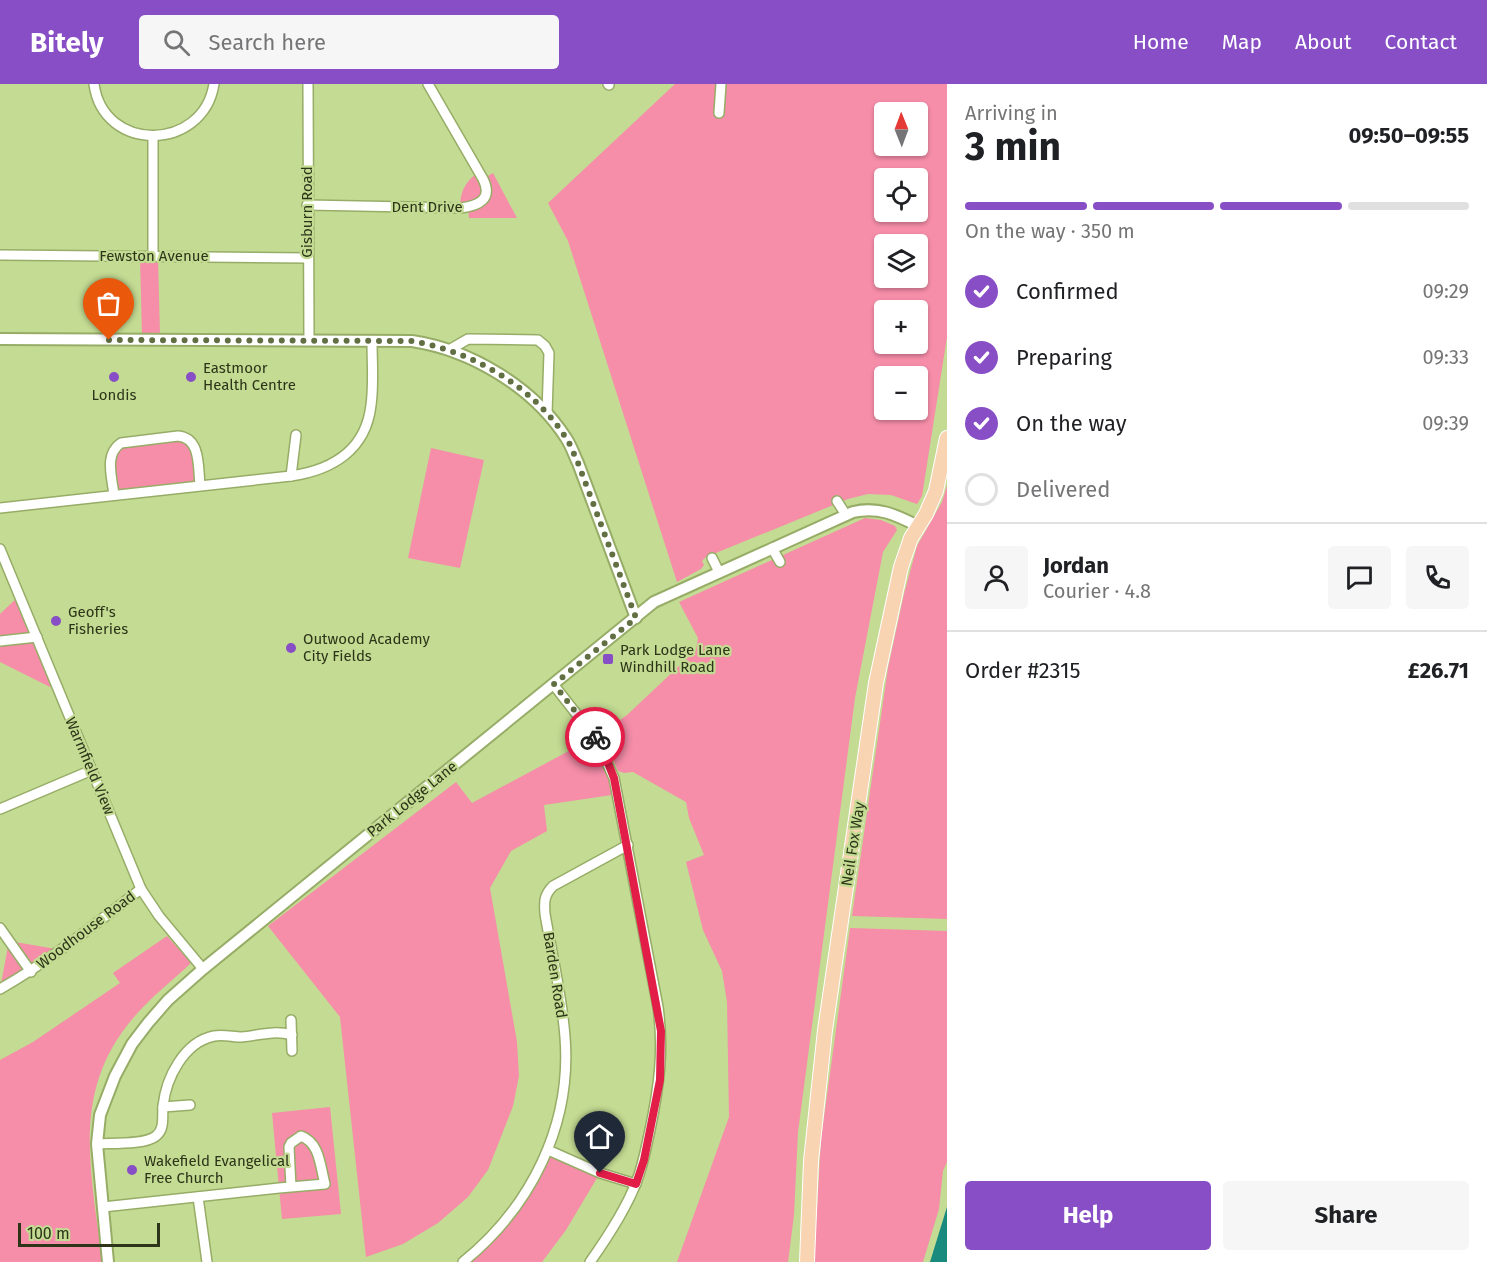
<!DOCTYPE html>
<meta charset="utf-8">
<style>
body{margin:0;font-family:"Fira Sans",sans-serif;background:#f6f6f6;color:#202124;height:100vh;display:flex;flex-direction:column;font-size:22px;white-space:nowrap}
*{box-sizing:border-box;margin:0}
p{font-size:20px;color:#757577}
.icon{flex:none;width:33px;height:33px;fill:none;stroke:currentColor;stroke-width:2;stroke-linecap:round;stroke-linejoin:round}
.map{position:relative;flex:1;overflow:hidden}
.details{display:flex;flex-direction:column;background:#fff;width:540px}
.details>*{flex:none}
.needle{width:39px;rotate:359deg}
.fabs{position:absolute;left:874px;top:18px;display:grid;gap:12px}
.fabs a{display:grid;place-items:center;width:54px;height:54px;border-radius:6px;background:#fff;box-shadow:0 2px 4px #0004;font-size:30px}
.scale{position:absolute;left:18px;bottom:15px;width:142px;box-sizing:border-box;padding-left:6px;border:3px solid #2c3518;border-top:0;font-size:16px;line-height:21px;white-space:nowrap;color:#2c3518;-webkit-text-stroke:4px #c4db93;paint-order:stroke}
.pin{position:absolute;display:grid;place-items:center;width:51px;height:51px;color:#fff;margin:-62px -26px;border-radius:50% 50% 50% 0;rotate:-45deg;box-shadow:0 0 6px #0007}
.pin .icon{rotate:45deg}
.courier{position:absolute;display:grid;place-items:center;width:60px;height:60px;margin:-30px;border:4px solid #e11d48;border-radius:50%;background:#fff;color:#222;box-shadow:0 2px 8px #0007}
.headline em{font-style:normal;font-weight:700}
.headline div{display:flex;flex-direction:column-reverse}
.headline{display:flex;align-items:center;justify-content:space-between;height:102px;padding:0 18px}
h1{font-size:39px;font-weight:700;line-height:45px}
.bar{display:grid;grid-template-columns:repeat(4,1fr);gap:9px 6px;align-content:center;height:72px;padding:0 18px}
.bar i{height:8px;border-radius:4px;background:#e0e0e0}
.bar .on{background:#874ec5}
.bar p{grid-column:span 4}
.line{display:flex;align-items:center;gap:15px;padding:0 18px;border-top:2px solid #e0e0e0}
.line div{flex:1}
.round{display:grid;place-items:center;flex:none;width:63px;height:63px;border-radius:6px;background:#f6f6f6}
ol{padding:0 18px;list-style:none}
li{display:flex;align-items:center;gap:18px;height:66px}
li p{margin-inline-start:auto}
li .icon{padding:6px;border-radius:50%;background:#874ec5;color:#fff;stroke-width:4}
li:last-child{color:#757577}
li i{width:33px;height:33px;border:3px solid #e0e0e0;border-radius:50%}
.cta{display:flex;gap:12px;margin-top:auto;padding:12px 18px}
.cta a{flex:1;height:69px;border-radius:6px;background:#874ec5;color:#fff;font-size:24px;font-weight:700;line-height:69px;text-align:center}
.cta a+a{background:#f6f6f6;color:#202124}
header{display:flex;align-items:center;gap:36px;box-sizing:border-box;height:84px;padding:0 30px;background:#874ec5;color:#fff}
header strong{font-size:28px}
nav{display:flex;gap:33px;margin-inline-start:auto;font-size:21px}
.search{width:420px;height:54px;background:#f6f6f6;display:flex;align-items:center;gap:15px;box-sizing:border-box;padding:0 21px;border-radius:6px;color:#757577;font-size:22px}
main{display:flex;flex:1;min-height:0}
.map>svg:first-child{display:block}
</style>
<header>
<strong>Bitely</strong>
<div class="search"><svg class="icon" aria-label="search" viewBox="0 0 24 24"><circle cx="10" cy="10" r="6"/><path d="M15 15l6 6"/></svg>Search here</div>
<nav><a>Home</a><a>Map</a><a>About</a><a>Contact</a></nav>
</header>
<main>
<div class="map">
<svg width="947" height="1178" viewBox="0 0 947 1178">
<rect width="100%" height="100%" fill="#c4db93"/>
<!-- green -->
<g fill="#f68da9" fill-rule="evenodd">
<path d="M675 0H947V253L922 412 917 420 891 411 868 410 848 415 706 473 702 477 704 481 701 485 677 498 568 157 548 119ZM885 28H918V62H885ZM885 94H918V128H885ZM885 160H918V194H885ZM885 226H918V260H885ZM885 292H918V326H885Z"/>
<path d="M479 88 483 95 493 89 517 134H469L468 123 460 124C460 108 465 97 479 88Z"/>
<path d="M140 174H158L160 251 142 252Z"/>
<path d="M178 352 192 358 200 401 114 411 112 366 118 361Z"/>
<path d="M431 364 484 376 460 484 408 474Z"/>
<path d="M947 402V835L852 832 888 584 904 510 917 462 942 418Z"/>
<path d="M865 434 881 436 895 442 897 446 883 468 855 614 798 1048 794 1131 788 1178H677L729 1033 727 918 722 887 703 846 686 778 704 771 689 734 686 718 633 688 624 689 618 687 601 650 627 631 696 566 698 554 679 518Z"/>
<path d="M19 512 58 607 0 578V530Z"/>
<path d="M591 655 609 694 612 711 544 721 547 747 511 767 490 804 517 958 519 992 513 1022 488 1086 468 1113 438 1139 403 1160 366 1173 340 933 268 842 456 698 472 719Z"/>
<path d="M850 844 947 847V1078L943 1087 939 1125 923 1178H814L821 1055Z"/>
<path d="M167 852 191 879C172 897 151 913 134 933 69 1008 92 1088 102 1178H0V976L33 958 120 899 113 889Z"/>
<path d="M9 857 62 866 0 905Z"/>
<path d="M330 1023 341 1130 282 1135 272 1029Z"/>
<path d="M548 1066 600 1089 566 1146 542 1178H463L499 1144Z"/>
</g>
<!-- water -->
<path fill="#188a7e" d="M947 1123V1178H930Z"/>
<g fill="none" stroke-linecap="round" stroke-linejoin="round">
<defs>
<g id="minor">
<path d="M94 0C103 69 203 68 214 0"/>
<path d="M308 0 309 256"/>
<path d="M608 0 609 1"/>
<path d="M719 29 721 0"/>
<path d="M153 53V172"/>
<path d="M307 121 460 124C479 122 493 115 483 95L428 0"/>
<path d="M0 171 307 174"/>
<path d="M449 266 468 255 538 256 545 262 549 269 547 329"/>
<path d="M291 392 296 351"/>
<path d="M114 411C112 393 104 370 121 359L178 352C201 354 198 383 200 401"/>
<path d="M837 417 846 431"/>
<path d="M0 424 291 392C332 386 366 366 371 321 374 300 372 278 372 257"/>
<path d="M772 464 780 478"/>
<path d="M0 465 141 805 159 832 203 885"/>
<path d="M712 474 719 488"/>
<path d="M0 557 37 553"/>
<path d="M553 600 596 655 614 694 658 923C664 967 659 1003 650 1046 646 1064 643 1082 636 1099 625 1127 607 1154 590 1178"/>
<path d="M0 725 92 686"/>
<path d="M0 844 31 888"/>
<path d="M0 905C51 876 95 840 141 805"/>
<path d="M291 936 292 967"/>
<path d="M163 1023 190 1021"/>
<path d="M97 1060C111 1059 145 1061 156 1052 165 1045 162 1033 163 1022 166 994 184 958 214 952 223 950 233 953 242 953 260 951 274 946 292 951"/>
<path d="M548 1066 600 1089 636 1100"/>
<path d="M198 1113 207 1178"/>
<path d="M103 1123 279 1104 325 1100C320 1082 320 1059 301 1052L291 1059 289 1063 291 1103"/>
<path d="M463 1178C531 1123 572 1041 565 953 562 912 552 871 545 830 544 818 544 811 553 802L628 761"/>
</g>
<g id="tertiary">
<path d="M0 255 412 257C471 266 533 303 566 354 571 361 574 371 578 379L636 534"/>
<path d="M108 1178 97 1060 100 1031 115 992 132 960 148 939 168 916 203 885 654 518 853 428C878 422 896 431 918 442"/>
</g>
<path id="primary" d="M807 1178 811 1077 825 946 876 599 901 483 911 454 926 430 936 407 947 354"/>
</defs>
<!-- minor casing -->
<use href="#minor" stroke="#97ad67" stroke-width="12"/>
<!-- tertiary casing -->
<use href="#tertiary" stroke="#97ad67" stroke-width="14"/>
<!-- primary casing -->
<use href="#primary" stroke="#fff" stroke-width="16"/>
<!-- minor -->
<use href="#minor" stroke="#fff" stroke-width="9"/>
<!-- tertiary -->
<use href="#tertiary" stroke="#fff" stroke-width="10"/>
<!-- primary -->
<use href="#primary" stroke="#f8d4b3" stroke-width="14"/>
</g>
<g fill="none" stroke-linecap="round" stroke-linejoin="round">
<!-- done -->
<path stroke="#616f43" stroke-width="6" stroke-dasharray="0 10.8" d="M109 256 412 257C471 267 533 302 566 354 571 361 574 371 578 379L636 534 554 600 595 653"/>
<!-- route -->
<path stroke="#e11d48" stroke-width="8" d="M595 653 605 671 614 694 661 947 660 996 644 1076 636 1100 600 1089"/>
</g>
<!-- markers -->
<g fill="#874ec5" stroke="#c4db93" stroke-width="2">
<circle cx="114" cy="293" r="6"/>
<circle cx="191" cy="293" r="6"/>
<circle cx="56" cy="537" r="6"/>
<circle cx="291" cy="564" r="6"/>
<rect x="602" y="569" width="12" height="12" rx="3"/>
<circle cx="132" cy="1086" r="6"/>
</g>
<g text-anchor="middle" stroke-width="4.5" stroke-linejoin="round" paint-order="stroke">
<!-- street labels -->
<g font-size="15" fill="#2c3518" stroke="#c4db93">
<text x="427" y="128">Dent Drive</text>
<text transform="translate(307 128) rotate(-90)" y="5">Gisburn Road</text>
<text x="154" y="177">Fewston Avenue</text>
<text transform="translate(90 682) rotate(67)" y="5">Warmfield View</text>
<text transform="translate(412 715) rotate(-39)" y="5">Park Lodge Lane</text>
<text transform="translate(853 760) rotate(-81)" y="5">Neil Fox Way</text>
<text transform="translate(86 846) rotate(-37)" y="5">Woodhouse Road</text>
<text transform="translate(555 891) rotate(81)" y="5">Barden Road</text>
</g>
<!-- poi labels -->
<g font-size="15" fill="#2c3518" stroke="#c4db93" text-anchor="start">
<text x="203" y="289">Eastmoor<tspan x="203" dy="17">Health Centre</tspan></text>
<text x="114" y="316" text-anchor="middle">Londis</text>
<text x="68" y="533">Geoff's<tspan x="68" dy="17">Fisheries</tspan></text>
<text x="303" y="560">Outwood Academy<tspan x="303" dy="17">City Fields</tspan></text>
<text x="620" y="571">Park Lodge Lane<tspan x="620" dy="17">Windhill Road</tspan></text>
<text x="144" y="1082">Wakefield Evangelical<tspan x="144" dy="17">Free Church</tspan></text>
</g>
</g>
</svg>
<div class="fabs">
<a><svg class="needle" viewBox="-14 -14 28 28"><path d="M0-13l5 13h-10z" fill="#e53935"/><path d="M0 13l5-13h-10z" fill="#757577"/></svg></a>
<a><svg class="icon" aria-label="locate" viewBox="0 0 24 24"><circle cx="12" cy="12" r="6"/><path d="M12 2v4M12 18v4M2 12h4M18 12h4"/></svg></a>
<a><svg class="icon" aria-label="layers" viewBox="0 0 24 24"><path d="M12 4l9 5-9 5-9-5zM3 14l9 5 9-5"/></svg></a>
<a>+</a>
<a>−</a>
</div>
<div class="scale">100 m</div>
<div class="pin" style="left:109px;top:256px;background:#ea580c"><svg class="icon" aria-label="bag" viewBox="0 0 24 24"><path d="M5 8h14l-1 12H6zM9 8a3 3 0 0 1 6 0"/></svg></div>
<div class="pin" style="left:600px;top:1089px;background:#1f2937"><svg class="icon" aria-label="home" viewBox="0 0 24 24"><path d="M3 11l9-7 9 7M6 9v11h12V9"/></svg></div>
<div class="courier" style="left:595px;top:653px"><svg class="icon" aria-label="bike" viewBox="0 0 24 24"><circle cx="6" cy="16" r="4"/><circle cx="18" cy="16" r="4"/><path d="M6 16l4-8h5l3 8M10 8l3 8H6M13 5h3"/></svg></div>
</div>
<section class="details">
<div class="headline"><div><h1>3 min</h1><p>Arriving in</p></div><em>09:50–09:55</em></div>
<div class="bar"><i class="on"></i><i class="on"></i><i class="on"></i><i></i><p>On the way · 350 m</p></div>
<ol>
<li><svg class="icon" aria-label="check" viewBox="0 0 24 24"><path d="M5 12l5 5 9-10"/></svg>Confirmed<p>09:29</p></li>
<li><svg class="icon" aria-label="check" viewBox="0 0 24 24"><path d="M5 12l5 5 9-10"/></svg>Preparing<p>09:33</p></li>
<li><svg class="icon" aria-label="check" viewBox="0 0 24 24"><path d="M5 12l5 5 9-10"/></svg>On the way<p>09:39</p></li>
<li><i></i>Delivered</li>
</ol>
<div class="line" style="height:108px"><a class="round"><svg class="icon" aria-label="person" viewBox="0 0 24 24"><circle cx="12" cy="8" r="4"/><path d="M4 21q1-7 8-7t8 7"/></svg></a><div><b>Jordan</b><p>Courier · 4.8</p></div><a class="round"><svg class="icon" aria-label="chat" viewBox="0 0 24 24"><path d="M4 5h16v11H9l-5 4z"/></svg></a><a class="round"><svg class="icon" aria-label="phone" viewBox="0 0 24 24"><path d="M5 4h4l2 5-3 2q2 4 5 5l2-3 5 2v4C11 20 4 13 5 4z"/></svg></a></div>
<div class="line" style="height:78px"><div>Order #2315</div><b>£26.71</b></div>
<div class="cta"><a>Help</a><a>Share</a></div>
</section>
</main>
